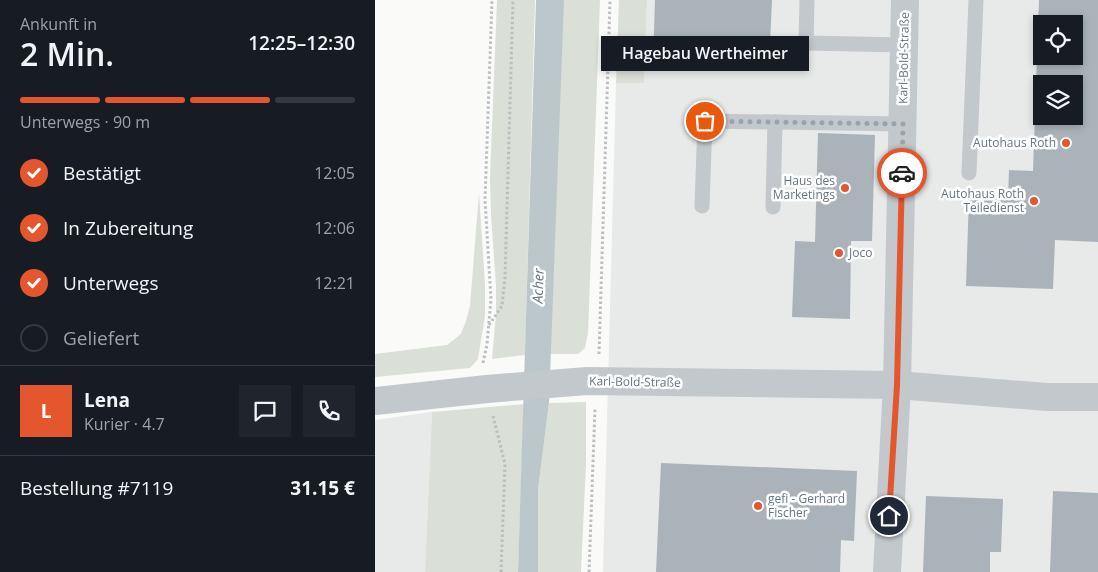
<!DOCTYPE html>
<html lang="de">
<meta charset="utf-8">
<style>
body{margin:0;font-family:"Open Sans",sans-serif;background:#20242c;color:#f1f3f6;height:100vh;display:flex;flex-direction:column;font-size:19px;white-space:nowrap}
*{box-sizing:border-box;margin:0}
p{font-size:16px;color:#9ea1a6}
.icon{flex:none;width:28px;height:28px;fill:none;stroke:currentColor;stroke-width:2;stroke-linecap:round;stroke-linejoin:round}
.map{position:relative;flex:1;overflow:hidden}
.drawer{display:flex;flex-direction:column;background:#171b24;width:375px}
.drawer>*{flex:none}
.fabs{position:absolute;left:658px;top:15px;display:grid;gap:10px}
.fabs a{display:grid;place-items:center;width:50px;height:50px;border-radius:0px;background:#171b24;box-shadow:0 2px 8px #0003;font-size:25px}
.pin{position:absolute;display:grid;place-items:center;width:42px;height:42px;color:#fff;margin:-21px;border:2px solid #fff;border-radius:50%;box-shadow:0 1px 5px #0007}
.courier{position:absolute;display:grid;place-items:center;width:50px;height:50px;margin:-25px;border:4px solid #e4572e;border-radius:50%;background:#fff;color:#222;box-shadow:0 1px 6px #0007}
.bubble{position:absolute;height:35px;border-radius:0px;background:#171b24;box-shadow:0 2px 8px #0003;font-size:16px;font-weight:600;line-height:35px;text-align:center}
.head em{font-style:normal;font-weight:600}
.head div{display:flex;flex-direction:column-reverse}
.head{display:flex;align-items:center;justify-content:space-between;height:85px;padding:0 20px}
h1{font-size:32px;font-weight:600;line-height:38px}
.bar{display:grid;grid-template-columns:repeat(4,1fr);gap:8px 5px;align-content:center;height:60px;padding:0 20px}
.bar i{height:6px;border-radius:4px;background:#363941}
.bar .on{background:#e4572e}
.bar p{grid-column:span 4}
.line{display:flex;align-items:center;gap:12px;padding:0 20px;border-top:1px solid #363941}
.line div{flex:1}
.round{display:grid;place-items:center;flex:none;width:52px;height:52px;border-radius:0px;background:#20242c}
ol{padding:0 20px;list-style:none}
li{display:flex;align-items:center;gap:15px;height:55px}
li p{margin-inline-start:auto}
li .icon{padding:5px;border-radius:50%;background:#e4572e;color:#fff;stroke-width:4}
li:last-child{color:#9ea1a6}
li i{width:28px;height:28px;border:2px solid #363941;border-radius:50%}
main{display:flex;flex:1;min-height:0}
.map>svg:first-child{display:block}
</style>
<main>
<section class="drawer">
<div class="head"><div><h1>2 Min.</h1><p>Ankunft in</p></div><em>12:25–12:30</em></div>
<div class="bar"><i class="on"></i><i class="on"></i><i class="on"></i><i></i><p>Unterwegs · 90 m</p></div>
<ol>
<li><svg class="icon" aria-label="check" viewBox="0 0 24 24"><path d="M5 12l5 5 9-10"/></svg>Bestätigt<p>12:05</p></li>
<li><svg class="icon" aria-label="check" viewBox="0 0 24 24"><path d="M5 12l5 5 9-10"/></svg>In Zubereitung<p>12:06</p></li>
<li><svg class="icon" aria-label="check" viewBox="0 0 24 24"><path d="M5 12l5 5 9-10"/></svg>Unterwegs<p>12:21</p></li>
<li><i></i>Geliefert</li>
</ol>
<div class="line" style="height:90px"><b class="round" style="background:#e4572e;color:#fff">L</b><div><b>Lena</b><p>Kurier · 4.7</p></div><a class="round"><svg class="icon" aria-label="chat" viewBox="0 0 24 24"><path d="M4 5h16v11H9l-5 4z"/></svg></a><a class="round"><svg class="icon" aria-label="phone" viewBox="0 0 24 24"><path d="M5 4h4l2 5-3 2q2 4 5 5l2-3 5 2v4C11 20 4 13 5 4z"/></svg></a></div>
<div class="line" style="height:65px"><div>Bestellung #7119</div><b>31.15 €</b></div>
</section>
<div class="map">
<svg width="723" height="572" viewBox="0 0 723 572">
<rect width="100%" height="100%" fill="#fafaf8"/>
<!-- built -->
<g fill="#e8e9e9" fill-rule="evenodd">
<path d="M272 0H723V572H228L241 83H269ZM666 24H699V56H666ZM666 84H699V116H666Z"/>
<path d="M57 412 50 572H0V420Z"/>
</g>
<!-- green -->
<g fill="#dadfd7">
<path d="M122 0H160L150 355 117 359 121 314V286L116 215 115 178Z"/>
<path d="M188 0H225L213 333 210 348 203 354H175Z"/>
<path d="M244 0H272L269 83H241Z"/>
<path d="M104 193 110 285V316L103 359 95 368 0 377V354L72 345 86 334 91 321 95 306Z"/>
<path d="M211 402V464L206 572H163V490L174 403Z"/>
<path d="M149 404 143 572H50L57 412Z"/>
</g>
<!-- water -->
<path fill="#bbc7cb" d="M161 0H189L174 403 163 490V572H143Z"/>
<!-- building -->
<g fill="#aab3b9" fill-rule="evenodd">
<path d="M280 0H397L394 66 278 62Z"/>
<path d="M664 0H723V242L680 240 678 289 591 286 594 197 633 199 634 170 658 171ZM666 24H699V56H666ZM666 84H699V116H666Z"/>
<path d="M443 133 500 135 497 241H476L475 319 417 317 420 241 440 242Z"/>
<path d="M286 463 482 471 479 541 466 540 465 572H281Z"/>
<path d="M678 491 723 493V572H675Z"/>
<path d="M551 496 628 499 626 552H615V572H548Z"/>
</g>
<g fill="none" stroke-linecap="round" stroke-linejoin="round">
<!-- path -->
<g stroke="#bbbfc2" stroke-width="3" stroke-dasharray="2.5 2.5" stroke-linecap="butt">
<path d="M114 325 127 306 130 277 138 0"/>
<path d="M224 354 235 0"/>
<path d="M108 363 112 344 116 299 110 200 117 0"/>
<path d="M118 416 130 464 126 572"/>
<path d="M214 572 220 408"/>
</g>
<!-- service -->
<g stroke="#c3c8cc" stroke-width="15">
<path d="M432 0 431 43 529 45"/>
<path d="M594 173 601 0"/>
<path d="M327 206 330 121 528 124"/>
<path d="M398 207 400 122"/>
</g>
<!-- minor -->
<g stroke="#c3c8cc" stroke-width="28">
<path d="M0 401 112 389 212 381 522 385 672 397H723"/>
<path d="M512 572 522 385 530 0"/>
</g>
</g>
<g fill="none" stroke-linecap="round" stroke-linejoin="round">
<!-- done -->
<path stroke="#99a4ac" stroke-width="5" stroke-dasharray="0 9" d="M330 121 528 124 527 173"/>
<!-- route -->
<path stroke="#e4572e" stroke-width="6" d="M514 516 522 385 527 173"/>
</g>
<!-- markers -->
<g fill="#e4572e" stroke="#fff" stroke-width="2">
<circle cx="691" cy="143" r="5"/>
<circle cx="470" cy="188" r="5"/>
<circle cx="659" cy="201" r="5"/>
<circle cx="464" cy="253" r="5"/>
<circle cx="383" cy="506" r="5"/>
</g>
<g text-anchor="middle" stroke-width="5" stroke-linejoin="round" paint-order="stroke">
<!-- street labels -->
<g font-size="12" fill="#657683" stroke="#fff">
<text transform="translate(529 58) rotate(-89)" y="4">Karl-Bold-Straße</text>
<text transform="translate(260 382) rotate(1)" y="4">Karl-Bold-Straße</text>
</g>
<!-- poi labels -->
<g font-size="12" fill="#657683" stroke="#fff" text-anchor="end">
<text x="681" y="147">Autohaus Roth</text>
<text x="460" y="185">Haus des<tspan x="460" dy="14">Marketings</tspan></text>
<text x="649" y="198">Autohaus Roth<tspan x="649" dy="14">Teiledienst</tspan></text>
<text x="474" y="257" text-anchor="start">Joco</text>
<text x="393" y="503" text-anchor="start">gefi - Gerhard<tspan x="393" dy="14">Fischer</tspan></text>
</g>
<!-- water labels -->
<g font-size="14" font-style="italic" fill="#60757c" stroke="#fff">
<text transform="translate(163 286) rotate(-88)" y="5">Acher</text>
</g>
</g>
</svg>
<div class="fabs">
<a><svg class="icon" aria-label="locate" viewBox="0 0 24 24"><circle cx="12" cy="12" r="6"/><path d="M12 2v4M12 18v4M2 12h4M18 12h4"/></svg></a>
<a><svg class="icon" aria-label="layers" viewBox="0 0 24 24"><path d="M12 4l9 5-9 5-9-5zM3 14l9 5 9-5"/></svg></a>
</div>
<div class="pin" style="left:330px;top:121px;background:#ea580c"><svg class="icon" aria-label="bag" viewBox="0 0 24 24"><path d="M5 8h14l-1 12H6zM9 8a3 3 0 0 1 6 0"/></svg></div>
<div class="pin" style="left:514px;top:516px;background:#1f2937"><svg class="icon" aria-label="home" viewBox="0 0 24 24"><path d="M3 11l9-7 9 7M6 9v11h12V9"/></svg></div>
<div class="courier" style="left:527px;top:173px"><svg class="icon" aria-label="car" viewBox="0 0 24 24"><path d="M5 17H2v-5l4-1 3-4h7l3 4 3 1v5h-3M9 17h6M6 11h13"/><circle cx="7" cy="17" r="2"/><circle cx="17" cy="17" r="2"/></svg></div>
<div class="bubble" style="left:226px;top:36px;width:208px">Hagebau Wertheimer</div>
</div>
</main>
